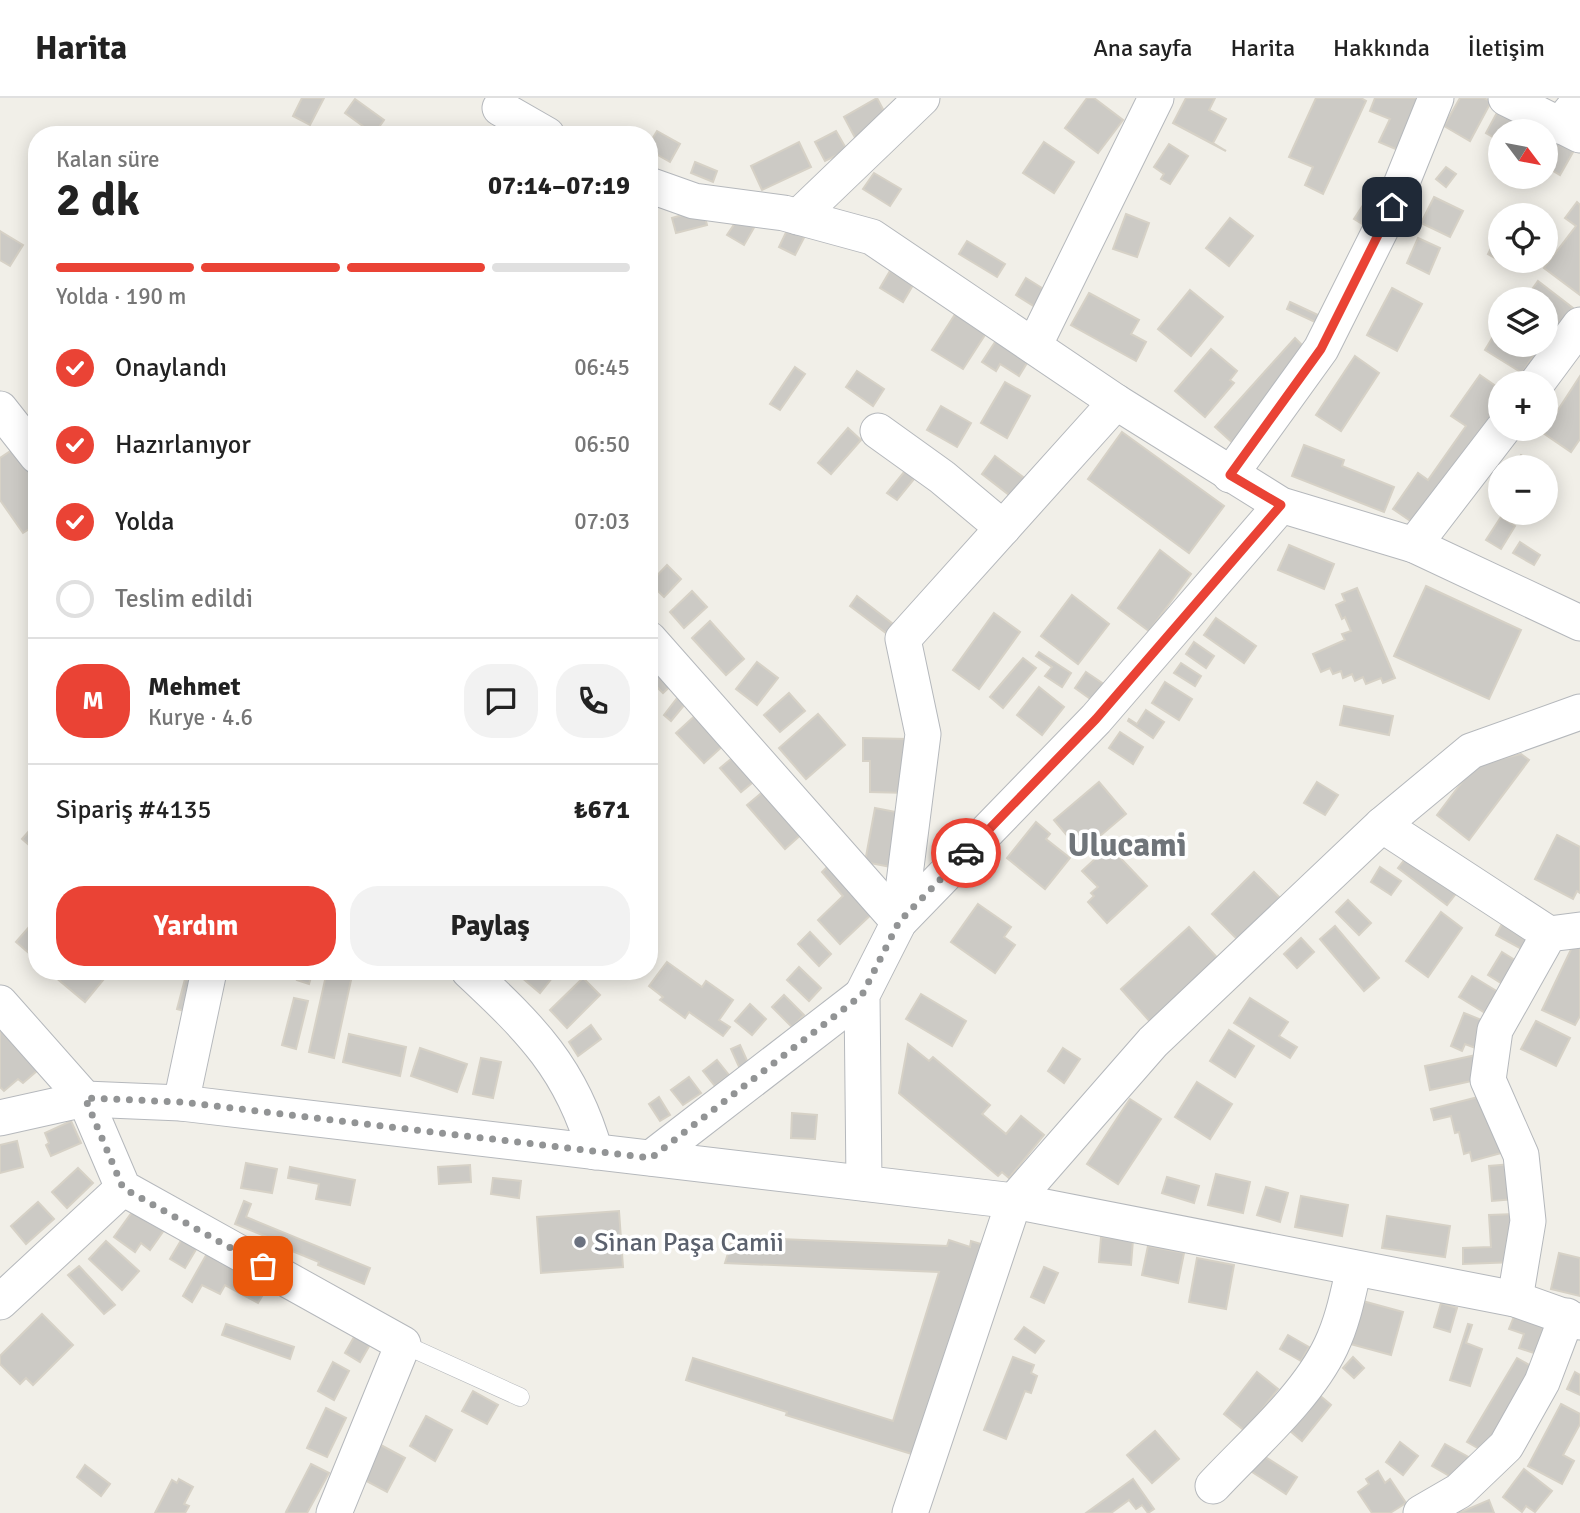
<!DOCTYPE html>
<html lang="tr">
<meta charset="utf-8">
<style>
body{margin:0;font-family:Signika,sans-serif;background:#f2f2f2;color:#222;height:100vh;display:flex;flex-direction:column;font-size:26px;white-space:nowrap}
*{box-sizing:border-box;margin:0}
p{font-size:23px;color:#767676}
.icon{flex:none;width:38px;height:38px;fill:none;stroke:currentColor;stroke-width:2;stroke-linecap:round;stroke-linejoin:round}
.map{position:relative;flex:1;overflow:hidden}
.drawer{position:absolute;left:28px;top:28px;width:630px;height:854px;display:flex;flex-direction:column;background:#fff;border-radius:28px;box-shadow:0 4px 18px #0003}
.drawer>*{flex:none}
.needle{width:46px;rotate:122deg}
.tools{position:absolute;left:1488px;top:21px;display:grid;gap:14px}
.tools a{display:grid;place-items:center;width:70px;height:70px;border-radius:50%;background:#fff;box-shadow:0 4px 18px #0003;font-size:35px}
.pin{position:absolute;display:grid;place-items:center;width:60px;height:60px;color:#fff;margin:-30px;border-radius:14px;box-shadow:0 4px 10px #0006}
.courier{position:absolute;display:grid;place-items:center;width:70px;height:70px;margin:-35px;border:5px solid #ea4335;border-radius:50%;background:#fff;color:#222;box-shadow:0 2px 9px #0007}
.summary em{font-style:normal;font-weight:700}
.summary div{display:flex;flex-direction:column-reverse}
.summary{display:flex;align-items:center;justify-content:space-between;height:119px;padding:0 28px}
h1{font-size:46px;font-weight:700;line-height:52px}
.bar{display:grid;grid-template-columns:repeat(4,1fr);gap:10px 7px;align-content:center;height:84px;padding:0 28px}
.bar i{height:9px;border-radius:5px;background:#e0e0e0}
.bar .active{background:#ea4335}
.bar p{grid-column:span 4}
.line{display:flex;align-items:center;gap:18px;padding:0 28px;border-top:2px solid #e0e0e0}
.line div{flex:1}
.round{display:grid;place-items:center;flex:none;width:74px;height:74px;border-radius:28px;background:#f2f2f2}
ol{padding:0 28px;list-style:none}
li{display:flex;align-items:center;gap:21px;height:77px}
li p{margin-inline-start:auto}
li .icon{padding:7px;border-radius:50%;background:#ea4335;color:#fff;stroke-width:4}
li:last-child{color:#767676}
li i{width:38px;height:38px;border:4px solid #e0e0e0;border-radius:50%}
.action{display:flex;gap:14px;margin-top:auto;padding:14px 28px}
.action a{flex:1;height:80px;border-radius:28px;background:#ea4335;color:#fff;font-size:28px;font-weight:700;line-height:80px;text-align:center}
.action a+a{background:#f2f2f2;color:#222}
header{display:flex;align-items:center;gap:42px;box-sizing:border-box;height:98px;padding:0 35px;background:#fff;border-bottom:2px solid #e0e0e0}
header strong{font-size:33px}
nav{display:flex;gap:38px;margin-inline-start:auto;font-size:24px}
.map>svg:first-child{display:block}
</style>
<header>
<strong>Harita</strong>
<nav><a>Ana sayfa</a><a>Harita</a><a>Hakkında</a><a>İletişim</a></nav>
</header>
<div class="map">
<svg width="1580" height="1415" viewBox="0 0 1580 1415">
<rect width="100%" height="100%" fill="#f1efe8"/>
<!-- building -->
<g fill="#cccac5" stroke="#d6d1c6" stroke-width="2">
<path d="M302 0H324L310 27 293 18Z"/>
<path d="M877 0 892 28 859 47 844 19Z"/>
<path d="M1087 0H1094L1123 22 1098 55 1065 30Z"/>
<path d="M1186 0H1215L1209 12 1226 21 1213 45 1226 53 1173 25Z"/>
<path d="M1316 0H1361L1366 3 1323 96 1305 87 1313 69 1289 59Z"/>
<path d="M1375 0H1429L1405 55 1379 44 1390 21 1370 13Z"/>
<path d="M1460 0H1484L1491 4 1470 43 1444 28Z"/>
<path d="M355 1 384 22 374 36 345 15Z"/>
<path d="M1501 7 1576 49 1560 77 1545 68V33H1500V43L1486 35Z"/>
<path d="M657 33 680 46 670 64 649 52V46Z"/>
<path d="M836 33 847 52 825 63 815 44Z"/>
<path d="M799 44 811 69 762 92 751 68Z"/>
<path d="M1044 44 1074 64 1054 95 1023 75Z"/>
<path d="M1169 46 1188 58 1170 86 1161 81 1164 76 1154 69Z"/>
<path d="M695 64 717 73 713 84 691 75Z"/>
<path d="M1446 69 1456 76 1446 89 1436 81Z"/>
<path d="M874 75 901 91 890 108 863 91Z"/>
<path d="M1434 99 1463 113 1450 139 1421 125Z"/>
<path d="M1365 104 1386 117 1375 134 1354 121Z"/>
<path d="M1577 104 1580 107V197L1544 170 1576 128 1565 120Z"/>
<path d="M703 111 707 127 676 135 672 120Z"/>
<path d="M1126 116 1149 125 1137 159 1113 151Z"/>
<path d="M739 119 755 128 744 147 727 137Z"/>
<path d="M1230 120 1253 138 1229 168 1206 150Z"/>
<path d="M790 126 807 134 795 157 779 149Z"/>
<path d="M0 133 23 147 10 168 0 162Z"/>
<path d="M1500 133V163L1488 156Z"/>
<path d="M1418 140 1440 150 1429 176 1407 165Z"/>
<path d="M967 143 1005 166 997 179 959 156Z"/>
<path d="M890 173 913 187 903 204 880 190Z"/>
<path d="M1026 180 1050 195 1040 212 1016 197Z"/>
<path d="M1538 183 1573 210 1557 231 1545 223V201H1525Z"/>
<path d="M1392 190 1422 206 1397 253 1367 237Z"/>
<path d="M1190 192 1223 219 1191 258 1158 231Z"/>
<path d="M1089 195 1139 222 1131 236 1146 244 1136 263 1071 227Z"/>
<path d="M1290 204 1333 224 1330 231 1287 211Z"/>
<path d="M961 207 992 226 963 271 932 252Z"/>
<path d="M1500 227V247H1540L1522 275 1485 252Z"/>
<path d="M1295 240 1314 259 1235 347 1215 329Z"/>
<path d="M997 241 1030 260 1019 278 1000 266 996 273 982 264Z"/>
<path d="M1211 251 1237 273 1230 282 1234 285 1205 319 1175 293Z"/>
<path d="M1355 258 1379 275 1341 333 1316 317Z"/>
<path d="M795 269 805 276 780 312 770 306Z"/>
<path d="M857 273 884 291 873 308 846 289Z"/>
<path d="M1480 277 1500 291V318L1421 430 1393 411 1418 375 1428 382 1466 328 1451 318Z"/>
<path d="M1580 278V341L1571 354 1543 335Z"/>
<path d="M1005 284 1030 298 1007 340 981 325Z"/>
<path d="M941 308 971 325 957 349 927 332Z"/>
<path d="M848 330 861 342 831 376 818 365Z"/>
<path d="M1122 334 1224 408 1189 455 1088 381Z"/>
<path d="M1304 347 1344 362 1342 368 1394 389 1384 414 1292 378Z"/>
<path d="M15 350 37 382V426L23 435 0 402V360Z"/>
<path d="M1521 357 1540 369H1513Z"/>
<path d="M995 358 1027 382 1013 400 982 376Z"/>
<path d="M909 368 918 376 897 402 887 395Z"/>
<path d="M1501 419 1515 428 1501 451 1486 442Z"/>
<path d="M1520 444 1540 457 1534 467 1513 455Z"/>
<path d="M1289 447 1334 466 1324 491 1278 472Z"/>
<path d="M1160 452 1191 476 1149 533 1118 510Z"/>
<path d="M667 467 681 481 664 499 650 485Z"/>
<path d="M1426 488 1521 532 1489 601 1394 558Z"/>
<path d="M1357 490 1395 580 1383 585 1381 580 1366 586 1363 579 1355 583 1352 576 1343 580 1341 573 1333 576 1330 570 1321 574 1313 556 1345 542 1342 536 1351 533 1345 519 1342 521 1336 507 1345 503 1342 496Z"/>
<path d="M692 493 707 509 684 530 670 514Z"/>
<path d="M1072 497 1109 526 1078 566 1041 538Z"/>
<path d="M857 498 893 526 886 535 850 508Z"/>
<path d="M994 515 1020 534 979 591 953 572Z"/>
<path d="M1216 520 1256 548 1244 565 1204 537Z"/>
<path d="M710 523 744 561 726 577 692 540Z"/>
<path d="M1194 544 1214 558 1206 570 1186 556Z"/>
<path d="M649 551 678 581 663 595 649 581Z"/>
<path d="M1039 554 1071 575 1062 589 1045 578 1052 569 1036 558Z"/>
<path d="M1023 560 1036 570 1003 610 990 599Z"/>
<path d="M757 564 778 580 757 607 736 591Z"/>
<path d="M1181 565 1201 578 1195 588 1174 575Z"/>
<path d="M1086 574 1111 591 1099 607 1075 590Z"/>
<path d="M1165 584 1192 601 1179 622 1152 605Z"/>
<path d="M1039 589 1064 609 1042 637 1017 617Z"/>
<path d="M789 595 805 613 780 634 764 617Z"/>
<path d="M678 599 686 605 671 623 664 617Z"/>
<path d="M1344 608 1393 618 1389 637 1340 627Z"/>
<path d="M1146 612 1164 624 1153 640 1128 623 1129 621 1137 626Z"/>
<path d="M698 615 725 646 704 665 676 635Z"/>
<path d="M818 616 845 647 806 681 779 650Z"/>
<path d="M1120 634 1143 649 1133 666 1109 650Z"/>
<path d="M863 640 908 641V695L870 694V663H863Z"/>
<path d="M1521 656 1529 662 1469 742 1437 717 1475 667Z"/>
<path d="M736 657 757 681 741 694 720 670Z"/>
<path d="M1099 684 1126 716 1081 754 1054 722Z"/>
<path d="M1317 684 1338 697 1325 717 1304 705Z"/>
<path d="M765 692 803 735 785 751 747 707Z"/>
<path d="M875 710 901 715 891 769 865 764Z"/>
<path d="M1036 724 1050 736 1046 741 1070 760 1045 791 1007 760Z"/>
<path d="M30 732 37 738V754L22 741Z"/>
<path d="M1557 737 1580 749V795L1577 793 1573 801 1535 781Z"/>
<path d="M1109 748 1147 788 1107 825 1088 804 1094 798 1091 795 1098 789 1082 773Z"/>
<path d="M1413 751 1462 788 1447 807 1398 770Z"/>
<path d="M828 768 877 811 840 846 818 822 843 798 822 774Z"/>
<path d="M1380 769 1401 783 1391 797 1371 784Z"/>
<path d="M1254 774 1285 805 1243 847 1212 816Z"/>
<path d="M1348 802 1371 825 1359 837 1336 814Z"/>
<path d="M978 806 1011 829 1004 839 1015 847 995 875 951 844Z"/>
<path d="M1441 814 1462 830 1428 879 1406 863Z"/>
<path d="M37 820V862L16 844Z"/>
<path d="M1504 822 1535 839 1527 854 1496 837Z"/>
<path d="M1335 828 1379 880 1364 893 1320 841Z"/>
<path d="M1189 829 1222 865 1153 927 1121 891Z"/>
<path d="M810 834 831 856 819 868 798 846Z"/>
<path d="M1577 839 1580 840V918L1575 927 1542 912Z"/>
<path d="M1301 840 1314 854 1297 870 1284 856Z"/>
<path d="M1502 854 1523 867 1509 890 1488 877Z"/>
<path d="M667 864 702 889 706 883 733 902 719 922 730 929 723 938 689 914 685 920 660 902 663 899 649 888Z"/>
<path d="M799 869 821 890 809 903 787 882Z"/>
<path d="M58 873H94L104 881 85 904 54 878Z"/>
<path d="M300 873H313L309 886 297 882Z"/>
<path d="M327 873H353L334 960 309 954Z"/>
<path d="M514 873H545L552 880 540 895Z"/>
<path d="M1472 878 1508 900 1495 921 1459 899Z"/>
<path d="M583 880 600 897 567 930 550 912Z"/>
<path d="M185 881 192 883 184 913 177 911Z"/>
<path d="M921 896 966 923 952 948 906 921Z"/>
<path d="M784 897 804 917 792 929 772 909Z"/>
<path d="M294 900 308 903 296 951 282 947Z"/>
<path d="M1250 900 1288 924 1279 938 1297 949 1290 960 1234 925Z"/>
<path d="M750 906 766 921 752 937 735 923Z"/>
<path d="M0 914 38 972 23 985 18 981 4 993 0 989Z"/>
<path d="M1464 915 1489 925 1478 951 1465 946 1462 953 1451 948Z"/>
<path d="M1536 923 1570 940 1556 968 1521 951Z"/>
<path d="M591 927 601 941 578 958 569 944Z"/>
<path d="M1229 932 1254 948 1235 979 1210 963Z"/>
<path d="M349 936 406 949 400 978 343 964Z"/>
<path d="M908 946 929 963 933 959 990 1007 982 1016 1006 1036 1021 1018 1044 1037 1009 1080 1002 1074 998 1078 899 995Z"/>
<path d="M740 947 749 967 740 971 731 951Z"/>
<path d="M420 950 467 966 457 994 411 978Z"/>
<path d="M1063 950 1080 961 1064 985 1048 973Z"/>
<path d="M1476 957 1481 981 1430 992 1425 968Z"/>
<path d="M481 960 501 964 493 1000 473 996Z"/>
<path d="M717 962 729 977 715 988 703 973Z"/>
<path d="M689 979 701 995 683 1007 671 992Z"/>
<path d="M1197 984 1232 1006 1210 1041 1175 1019Z"/>
<path d="M1486 997 1501 1055 1472 1063 1470 1054 1464 1056 1459 1034 1455 1035 1451 1018 1434 1022 1431 1011Z"/>
<path d="M659 999 670 1017 660 1023 649 1006Z"/>
<path d="M1130 1001 1161 1021 1118 1086 1087 1066Z"/>
<path d="M792 1015 817 1017 815 1041 791 1040Z"/>
<path d="M71 1023 81 1045 51 1058 46 1047 49 1045 45 1035Z"/>
<path d="M17 1043 23 1069 0 1075V1047Z"/>
<path d="M246 1065 277 1071 272 1095 241 1090Z"/>
<path d="M1512 1066 1515 1101 1492 1103 1489 1068Z"/>
<path d="M470 1067 471 1084 439 1086 438 1069Z"/>
<path d="M290 1069 355 1082 350 1107 316 1101 319 1086 288 1080Z"/>
<path d="M78 1070 93 1085 67 1110 52 1094Z"/>
<path d="M1216 1076 1250 1084 1243 1115 1208 1107Z"/>
<path d="M1167 1079 1199 1088 1194 1105 1162 1095Z"/>
<path d="M493 1080 521 1083 519 1100 491 1096Z"/>
<path d="M1266 1089 1288 1095 1280 1124 1257 1117Z"/>
<path d="M1301 1098 1348 1107 1342 1138 1295 1129Z"/>
<path d="M244 1103 251 1106 246 1119 370 1170 364 1186 318 1167 319 1164 275 1146 277 1143 235 1126Z"/>
<path d="M38 1104 54 1121 26 1146 11 1128Z"/>
<path d="M138 1106 167 1128 150 1152 141 1145 135 1154 114 1139Z"/>
<path d="M619 1113 623 1169 541 1175 537 1119Z"/>
<path d="M1515 1116 1517 1164 1463 1166V1150L1491 1149 1489 1117Z"/>
<path d="M1387 1118 1450 1128 1445 1159 1382 1150Z"/>
<path d="M186 1134 201 1143 185 1170 170 1161Z"/>
<path d="M733 1139 947 1148 949 1142 970 1149 971 1143 984 1147 918 1358 786 1317 787 1314 686 1282 693 1260 893 1323 939 1174 725 1165Z"/>
<path d="M1101 1139 1133 1142 1131 1167 1099 1164Z"/>
<path d="M106 1143 139 1173 122 1192 89 1161Z"/>
<path d="M1148 1148 1184 1155 1178 1185 1142 1177Z"/>
<path d="M209 1152 269 1186 258 1205 225 1187 220 1196 202 1187 192 1204 183 1198Z"/>
<path d="M1559 1155 1580 1160V1198L1551 1191Z"/>
<path d="M1197 1160 1234 1167 1226 1211 1189 1204Z"/>
<path d="M79 1168 115 1207 104 1216 68 1177Z"/>
<path d="M1044 1169 1058 1175 1044 1205 1031 1199Z"/>
<path d="M1359 1202 1403 1214 1391 1257 1347 1245Z"/>
<path d="M1441 1205 1457 1210 1450 1234 1434 1229Z"/>
<path d="M42 1216 73 1247 33 1287 26 1280 20 1286 0 1266V1258Z"/>
<path d="M1515 1216 1550 1230 1540 1257 1519 1250 1524 1236 1509 1231Z"/>
<path d="M226 1226 294 1249 290 1261 222 1237Z"/>
<path d="M1468 1226 1472 1227 1466 1245 1482 1251 1470 1288 1450 1282Z"/>
<path d="M1024 1229 1044 1243 1035 1255 1015 1241Z"/>
<path d="M357 1234 372 1243 360 1264 345 1255Z"/>
<path d="M1288 1237 1309 1249 1301 1263 1280 1251Z"/>
<path d="M1013 1259 1034 1267 1031 1275 1037 1278 1031 1295 1025 1293 1006 1341 984 1332Z"/>
<path d="M1353 1259 1364 1270 1354 1280 1343 1270Z"/>
<path d="M1517 1260 1538 1272 1488 1356 1467 1344Z"/>
<path d="M333 1264 349 1273 334 1302 318 1293Z"/>
<path d="M1257 1274 1278 1291 1245 1333 1224 1316Z"/>
<path d="M1575 1274 1580 1277V1297L1567 1291Z"/>
<path d="M473 1293 498 1307 487 1326 462 1313Z"/>
<path d="M1318 1296 1331 1307 1302 1343 1289 1332Z"/>
<path d="M1561 1306 1580 1316V1326L1563 1357 1574 1363 1562 1386 1528 1368Z"/>
<path d="M326 1310 346 1320 327 1359 307 1350Z"/>
<path d="M426 1318 452 1332 435 1363 410 1348Z"/>
<path d="M1155 1333 1179 1361 1152 1385 1127 1357Z"/>
<path d="M1400 1344 1418 1358 1403 1377 1386 1364Z"/>
<path d="M377 1345 405 1360 387 1394 359 1379Z"/>
<path d="M1445 1346 1472 1361 1453 1380 1432 1368Z"/>
<path d="M1259 1355 1297 1379 1286 1396 1249 1372Z"/>
<path d="M311 1366 329 1375 307 1415H289L286 1414Z"/>
<path d="M85 1367 110 1386 101 1398 77 1379Z"/>
<path d="M1524 1371 1552 1393 1535 1414 1526 1408 1522 1414 1503 1399Z"/>
<path d="M1378 1373 1385 1385 1390 1381 1406 1405 1390 1415H1372L1358 1394 1369 1386 1366 1381Z"/>
<path d="M179 1381 193 1389 184 1406 189 1408 185 1415H155L172 1382 177 1385Z"/>
<path d="M1133 1381 1154 1411 1148 1415 1142 1407 1136 1411 1129 1402 1111 1415H1086Z"/>
<path d="M1489 1402 1494 1415H1459Z"/>
</g>
<g fill="none" stroke-linecap="round" stroke-linejoin="round">
<defs>
<path id="service" d="M403 1246 520 1299"/>
<g id="minor">
<path d="M1506 0 1580 37"/>
<path d="M500 10 547 37"/>
<path d="M1559 28 1580 2"/>
<path d="M649 87 694 103 784 115 872 139 1116 304 1281 407 1414 447 1580 525"/>
<path d="M798 119 922 0"/>
<path d="M1034 248 1156 0"/>
<path d="M1537 285 1580 227"/>
<path d="M0 311 37 358"/>
<path d="M878 333 942 379 1003 430"/>
<path d="M1230 377 1321 251 1392 109 1436 0"/>
<path d="M1414 447 1503 331"/>
<path d="M649 541 899 824"/>
<path d="M1382 727 1549 836"/>
<path d="M899 824 923 636 903 541 1116 304"/>
<path d="M469 873C530 930 572 971 595 1054"/>
<path d="M0 905 85 1001 123 1090 403 1246 334 1415"/>
<path d="M181 1005 209 873"/>
<path d="M0 1020 85 1001 181 1005 1014 1103 1515 1201 1580 1224"/>
<path d="M651 1060 862 897"/>
<path d="M864 1085 862 897 899 824 1096 621 1281 407"/>
<path d="M1515 1201 1528 1123 1521 1057 1488 982 1495 932 1549 836 1580 832"/>
<path d="M0 1204 123 1090"/>
<path d="M1213 1388C1252 1346 1307 1299 1331 1248 1343 1223 1348 1196 1354 1170"/>
<path d="M910 1415 1014 1103 1153 944 1382 727 1471 653 1580 614"/>
<path d="M1421 1415 1459 1393 1506 1348 1542 1284 1567 1218"/>
</g>
</defs>
<!-- service casing -->
<use href="#service" stroke="#b5b8bc" stroke-width="19"/>
<!-- minor casing -->
<use href="#minor" stroke="#b5b8bc" stroke-width="37"/>
<!-- service -->
<use href="#service" stroke="#fff" stroke-width="18"/>
<!-- minor -->
<use href="#minor" stroke="#fff" stroke-width="35"/>
</g>
<g fill="none" stroke-linecap="round" stroke-linejoin="round">
<!-- done -->
<path stroke="#929495" stroke-width="7" stroke-dasharray="0 12.6" d="M263 1168 123 1090 85 1000 181 1004 651 1060 862 897 899 824 966 755"/>
<!-- route -->
<path stroke="#ea4335" stroke-width="9" d="M966 755 1096 621 1281 407 1230 377 1321 251 1392 109"/>
</g>
<!-- markers -->
<circle fill="#6b7280" stroke="#fff" stroke-width="2.5" cx="580" cy="1144" r="7"/>
<g text-anchor="middle" stroke-width="7" stroke-linejoin="round" paint-order="stroke">
<!-- worship labels -->
<g font-size="26" fill="#5b616d" stroke="#fff" text-anchor="start">
<text x="594" y="1153">Sinan Paşa Camii</text>
</g>
<!-- district labels -->
<g font-size="33" font-weight="bold" fill="#70757a" stroke="#fff">
<text x="1127" y="758">Ulucami</text>
</g>
</g>
</svg>
<div class="tools">
<a><svg class="needle" viewBox="-14 -14 28 28"><path d="M0-13l5 13h-10z" fill="#e53935"/><path d="M0 13l5-13h-10z" fill="#767676"/></svg></a>
<a><svg class="icon" aria-label="locate" viewBox="0 0 24 24"><circle cx="12" cy="12" r="6"/><path d="M12 2v4M12 18v4M2 12h4M18 12h4"/></svg></a>
<a><svg class="icon" aria-label="layers" viewBox="0 0 24 24"><path d="M12 4l9 5-9 5-9-5zM3 14l9 5 9-5"/></svg></a>
<a>+</a>
<a>−</a>
</div>
<div class="pin" style="left:263px;top:1168px;background:#ea580c"><svg class="icon" aria-label="bag" viewBox="0 0 24 24"><path d="M5 8h14l-1 12H6zM9 8a3 3 0 0 1 6 0"/></svg></div>
<div class="pin" style="left:1392px;top:109px;background:#1f2937"><svg class="icon" aria-label="home" viewBox="0 0 24 24"><path d="M3 11l9-7 9 7M6 9v11h12V9"/></svg></div>
<div class="courier" style="left:966px;top:755px"><svg class="icon" aria-label="car" viewBox="0 0 24 24"><path d="M5 17H2v-5l4-1 3-4h7l3 4 3 1v5h-3M9 17h6M6 11h13"/><circle cx="7" cy="17" r="2"/><circle cx="17" cy="17" r="2"/></svg></div>
<section class="drawer">
<div class="summary"><div><h1>2 dk</h1><p>Kalan süre</p></div><em>07:14–07:19</em></div>
<div class="bar"><i class="active"></i><i class="active"></i><i class="active"></i><i></i><p>Yolda · 190 m</p></div>
<ol>
<li><svg class="icon" aria-label="check" viewBox="0 0 24 24"><path d="M5 12l5 5 9-10"/></svg>Onaylandı<p>06:45</p></li>
<li><svg class="icon" aria-label="check" viewBox="0 0 24 24"><path d="M5 12l5 5 9-10"/></svg>Hazırlanıyor<p>06:50</p></li>
<li><svg class="icon" aria-label="check" viewBox="0 0 24 24"><path d="M5 12l5 5 9-10"/></svg>Yolda<p>07:03</p></li>
<li><i></i>Teslim edildi</li>
</ol>
<div class="line" style="height:126px"><b class="round" style="background:#ea4335;color:#fff">M</b><div><b>Mehmet</b><p>Kurye · 4.6</p></div><a class="round"><svg class="icon" aria-label="chat" viewBox="0 0 24 24"><path d="M4 5h16v11H9l-5 4z"/></svg></a><a class="round"><svg class="icon" aria-label="phone" viewBox="0 0 24 24"><path d="M5 4h4l2 5-3 2q2 4 5 5l2-3 5 2v4C11 20 4 13 5 4z"/></svg></a></div>
<div class="line" style="height:91px"><div>Sipariş #4135</div><b>₺671</b></div>
<div class="action"><a>Yardım</a><a>Paylaş</a></div>
</section>
</div>
